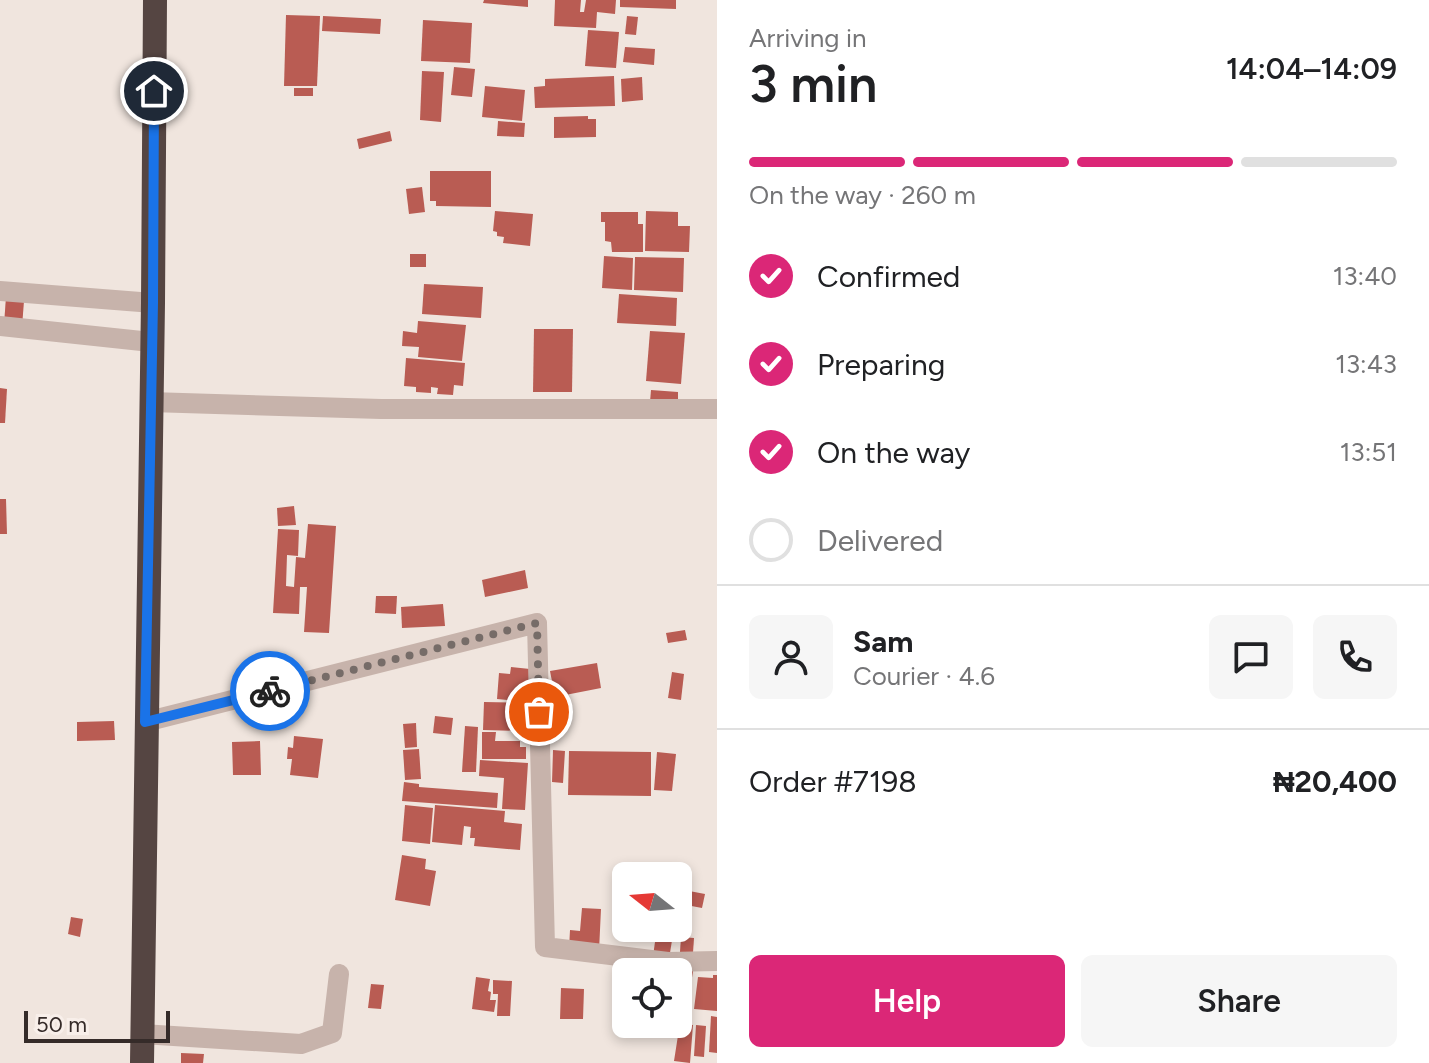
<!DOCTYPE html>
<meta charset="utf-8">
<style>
body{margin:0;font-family:Figtree,sans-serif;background:#f6f6f6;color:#202124;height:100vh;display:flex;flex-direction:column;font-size:30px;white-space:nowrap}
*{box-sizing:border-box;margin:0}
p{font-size:26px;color:#757577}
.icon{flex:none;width:44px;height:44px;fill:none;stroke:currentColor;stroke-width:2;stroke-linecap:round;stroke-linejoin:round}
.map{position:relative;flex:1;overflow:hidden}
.panel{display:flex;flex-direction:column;background:#fff;width:712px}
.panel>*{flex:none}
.needle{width:52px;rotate:287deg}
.buttons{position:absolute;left:612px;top:862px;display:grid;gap:16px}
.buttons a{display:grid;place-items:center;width:80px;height:80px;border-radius:12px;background:#fff;box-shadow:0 4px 12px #0003;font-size:40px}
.scale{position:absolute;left:24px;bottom:20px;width:146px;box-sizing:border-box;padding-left:8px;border:4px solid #352b29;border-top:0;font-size:22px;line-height:28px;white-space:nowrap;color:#352b29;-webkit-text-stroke:6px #f8efea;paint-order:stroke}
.pin{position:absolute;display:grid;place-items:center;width:68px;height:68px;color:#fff;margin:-34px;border:4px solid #fff;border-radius:50%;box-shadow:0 2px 8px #0007}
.courier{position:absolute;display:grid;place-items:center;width:80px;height:80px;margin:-40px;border:6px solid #1a73e8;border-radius:50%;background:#fff;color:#222;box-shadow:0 2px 10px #0007}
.overview em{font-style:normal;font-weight:600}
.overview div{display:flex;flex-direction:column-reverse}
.overview{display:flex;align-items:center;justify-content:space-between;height:136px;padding:0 32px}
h1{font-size:52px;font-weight:600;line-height:60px}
.bar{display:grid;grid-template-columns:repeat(4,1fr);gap:12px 8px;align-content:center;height:96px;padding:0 32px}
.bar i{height:10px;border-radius:6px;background:#e0e0e0}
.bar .active{background:#db2777}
.bar p{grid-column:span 4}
.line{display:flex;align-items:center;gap:20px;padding:0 32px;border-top:2px solid #e0e0e0}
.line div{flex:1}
.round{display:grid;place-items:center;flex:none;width:84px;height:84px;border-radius:12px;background:#f6f6f6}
ol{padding:0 32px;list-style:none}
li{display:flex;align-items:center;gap:24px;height:88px}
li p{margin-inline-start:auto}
li .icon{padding:8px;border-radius:50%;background:#db2777;color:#fff;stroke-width:4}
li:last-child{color:#757577}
li i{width:44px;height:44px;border:4px solid #e0e0e0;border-radius:50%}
.primary-button{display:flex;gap:16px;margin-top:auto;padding:16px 32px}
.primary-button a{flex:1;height:92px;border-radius:12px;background:#db2777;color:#fff;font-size:32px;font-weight:600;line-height:92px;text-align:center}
.primary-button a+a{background:#f6f6f6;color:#202124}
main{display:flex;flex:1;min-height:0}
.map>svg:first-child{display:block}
</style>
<main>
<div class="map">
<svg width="717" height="1063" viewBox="0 0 717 1063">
<rect width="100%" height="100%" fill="#f0e5de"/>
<!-- building -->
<g fill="#b95c53">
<path d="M484 0H528V7L483 3Z"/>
<path d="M555 0H581L580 12H584L586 0H616L615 14 597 12 596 28 554 26Z"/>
<path d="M620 0H676V9L620 7Z"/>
<path d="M286 15 320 16 317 86H284Z"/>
<path d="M323 16 381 19 380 34 322 31Z"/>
<path d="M627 16 638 17 636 35 625 34Z"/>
<path d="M423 20 472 23 470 63 421 61Z"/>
<path d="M588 30 619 32 616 68 585 66Z"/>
<path d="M625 47 655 49 654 65 623 62Z"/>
<path d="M454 67 475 69 472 97 451 95Z"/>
<path d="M422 71 444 72 441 122 420 120Z"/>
<path d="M614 76 615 106 535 108 534 87 545 86V79Z"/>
<path d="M642 77 643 100 622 102 621 79Z"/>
<path d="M485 86 525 90 522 121 482 117Z"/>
<rect x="294" y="88" width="19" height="8"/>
<path d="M588 116V119H596V137L554 138V117Z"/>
<path d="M498 121 525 123 524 137 497 136Z"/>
<path d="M390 131 392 141 359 149 357 139Z"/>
<path d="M430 171H491V207L436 206V201H430Z"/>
<path d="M422 187 425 212 409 214 406 189Z"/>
<path d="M495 211 533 214 530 246 503 243 504 237 497 236V232L493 231Z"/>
<path d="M646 211 678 212V226H690L689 252 645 251Z"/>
<path d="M601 212H638V224H643V252H612L611 242 605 241V222H601Z"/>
<rect x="410" y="254" width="16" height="13"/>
<path d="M604 256 633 258 632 290 602 288Z"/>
<path d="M635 257 684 258 683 292 634 290Z"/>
<path d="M7 282 24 301 22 327 4 325Z"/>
<path d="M424 284 483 287 481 318 422 314Z"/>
<path d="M619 294 677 298 676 326 617 323Z"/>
<path d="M418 321 466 325 462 361 418 357 419 347 402 346 403 331 417 333Z"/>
<path d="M534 329H573L572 392H533Z"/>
<path d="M650 331 685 333 681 384 646 381Z"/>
<path d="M406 358 465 363 463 386 454 385 453 395 437 394 438 388 431 387V393L416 392V387L404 386Z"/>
<path d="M0 388 7 389 5 423H0Z"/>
<path d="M651 390 678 392V403L650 402Z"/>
<path d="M0 499H6L7 534H0Z"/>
<path d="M294 506 296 525 278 526 277 508Z"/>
<path d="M308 524 336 526 329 633 304 632 307 587H300L299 614 273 613 278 529 299 530 298 556 287 555 286 586 294 587 296 557 305 558Z"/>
<path d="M525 570 528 588 485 597 482 580Z"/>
<path d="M376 596H397L396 614 375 613Z"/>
<path d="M443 604 445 626 402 628 401 607Z"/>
<path d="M685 630 687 640 668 643 666 633Z"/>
<path d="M597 663 601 688 555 697 550 671Z"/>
<path d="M511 667 530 669 528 702 497 699 499 673 510 674Z"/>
<path d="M672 672 684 674 681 700 668 698Z"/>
<path d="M484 702 526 703V731L483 730Z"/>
<path d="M435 716 453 718 451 735 433 733Z"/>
<path d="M114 721 115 740 77 741V722Z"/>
<path d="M416 723 417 747 405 748 403 724Z"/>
<path d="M465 726 478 727 476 772H462Z"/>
<path d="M482 732H496L495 741H520V747H526V759H482Z"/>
<path d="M294 736 323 739 318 778 290 775 292 759H287L288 747 293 748Z"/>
<path d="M260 741 261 775H233L232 742Z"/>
<path d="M419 749 421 779 405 780 403 750Z"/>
<path d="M553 750 565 751 563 783 552 782Z"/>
<path d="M569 751 651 752V796L568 795Z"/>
<path d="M657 752 676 754 672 791 654 790Z"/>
<path d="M480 760 528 763 525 810 502 809 504 778 479 776Z"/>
<path d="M404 782 419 784V787L498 793 497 808 402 801Z"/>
<path d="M405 805 433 808 430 844 402 841Z"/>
<path d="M435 805 505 811 504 822 522 824 520 850 474 846 475 838H470L471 827 464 826 462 845 432 842Z"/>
<path d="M402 855 426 859 425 869 436 871 430 906 395 900Z"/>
<path d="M684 890 705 894 702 908 681 904Z"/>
<path d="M582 908 601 909 599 951 569 949 570 930 580 931Z"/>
<path d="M71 917 83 919 80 937 68 934Z"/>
<path d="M657 928H674L669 959 653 956Z"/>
<path d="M681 937 694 938 693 953 680 952Z"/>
<path d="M653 963 693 971 685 1024 693 1025 690 1063 674 1061 682 1010H678V972H652Z"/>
<path d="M713 975H717V1011L694 1009 698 977 713 978Z"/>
<path d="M476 977 490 979 488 991 491 992 490 1000H496L494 1012 472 1009Z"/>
<path d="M493 980 512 981 510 1016H497L498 994H493Z"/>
<path d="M371 984 384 985 381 1009 368 1008Z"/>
<path d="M561 988 584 989 583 1019H560Z"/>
<path d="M711 1016 717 1017V1053L709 1052Z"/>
<path d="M696 1025 706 1026 704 1057 694 1056Z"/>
<path d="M181 1053 204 1054 203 1063H181Z"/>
</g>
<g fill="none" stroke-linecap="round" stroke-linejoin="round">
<!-- minor -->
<g stroke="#c7b3ab" stroke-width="20">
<path d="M0 291 153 303"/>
<path d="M0 326 151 342"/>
<path d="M150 402 381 409H717"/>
<path d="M145 722 537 623 545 947 668 962 717 961"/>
<path d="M142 1034 301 1044 332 1033 339 974"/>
</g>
<!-- highway -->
<path stroke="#554542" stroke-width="24" d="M142 1063 153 303 155 0"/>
</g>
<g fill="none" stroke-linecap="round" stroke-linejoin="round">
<!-- done -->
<path stroke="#766c68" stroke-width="8" stroke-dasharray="0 14.4" d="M270 691 537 623 539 712"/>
<!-- route -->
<path stroke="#1a73e8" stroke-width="10" d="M154 91 153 303 145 722 270 691"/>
</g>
</svg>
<div class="buttons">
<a><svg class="needle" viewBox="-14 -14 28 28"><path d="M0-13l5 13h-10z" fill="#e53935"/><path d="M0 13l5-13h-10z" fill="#757577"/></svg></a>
<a><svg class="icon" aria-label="locate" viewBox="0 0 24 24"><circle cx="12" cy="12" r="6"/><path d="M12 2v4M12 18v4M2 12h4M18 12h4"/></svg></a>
</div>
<div class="scale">50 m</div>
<div class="pin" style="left:539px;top:712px;background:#ea580c"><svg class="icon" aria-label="bag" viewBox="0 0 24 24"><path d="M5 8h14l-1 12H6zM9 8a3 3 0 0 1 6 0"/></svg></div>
<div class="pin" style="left:154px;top:91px;background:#1f2937"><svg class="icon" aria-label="home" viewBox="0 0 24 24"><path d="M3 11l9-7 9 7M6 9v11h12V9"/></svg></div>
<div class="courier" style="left:270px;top:691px"><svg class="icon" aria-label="bike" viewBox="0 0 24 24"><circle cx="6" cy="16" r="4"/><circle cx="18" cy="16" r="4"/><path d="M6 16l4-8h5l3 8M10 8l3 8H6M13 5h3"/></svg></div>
</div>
<section class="panel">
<div class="overview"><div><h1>3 min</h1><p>Arriving in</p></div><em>14:04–14:09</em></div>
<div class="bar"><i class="active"></i><i class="active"></i><i class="active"></i><i></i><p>On the way · 260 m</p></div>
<ol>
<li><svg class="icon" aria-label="check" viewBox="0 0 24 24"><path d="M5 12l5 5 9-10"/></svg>Confirmed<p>13:40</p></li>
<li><svg class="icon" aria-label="check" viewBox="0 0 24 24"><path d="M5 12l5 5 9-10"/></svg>Preparing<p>13:43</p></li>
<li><svg class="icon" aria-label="check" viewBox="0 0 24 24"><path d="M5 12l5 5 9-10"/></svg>On the way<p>13:51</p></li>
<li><i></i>Delivered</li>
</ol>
<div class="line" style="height:144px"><a class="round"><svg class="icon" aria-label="person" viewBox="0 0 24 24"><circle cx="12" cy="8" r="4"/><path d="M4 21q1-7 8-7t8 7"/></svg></a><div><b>Sam</b><p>Courier · 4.6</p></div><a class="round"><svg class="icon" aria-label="chat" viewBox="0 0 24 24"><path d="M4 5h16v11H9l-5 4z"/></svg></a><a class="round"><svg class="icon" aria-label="phone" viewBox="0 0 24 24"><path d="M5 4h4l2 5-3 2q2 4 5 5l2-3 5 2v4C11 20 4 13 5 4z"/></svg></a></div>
<div class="line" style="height:104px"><div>Order #7198</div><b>₦20,400</b></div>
<div class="primary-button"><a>Help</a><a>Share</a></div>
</section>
</main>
